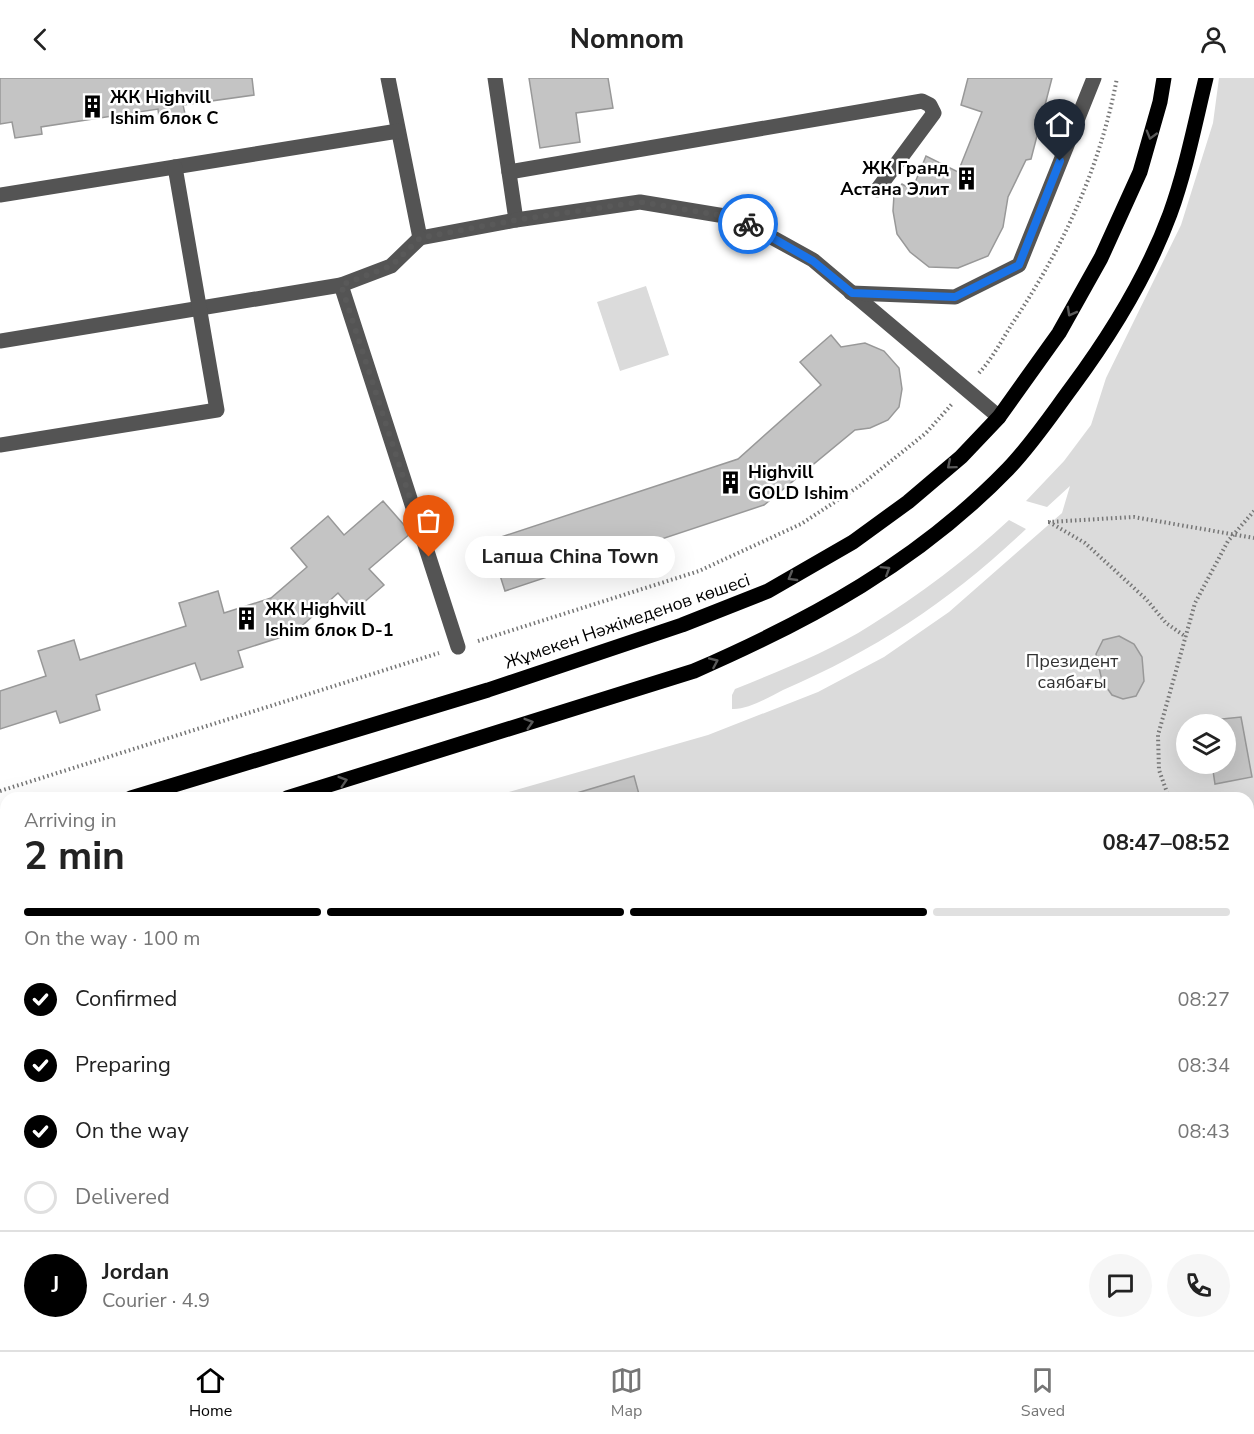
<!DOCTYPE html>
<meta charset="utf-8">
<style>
body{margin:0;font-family:"Nunito Sans",sans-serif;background:#f6f6f6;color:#222;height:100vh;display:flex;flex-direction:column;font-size:22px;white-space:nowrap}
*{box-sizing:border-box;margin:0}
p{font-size:20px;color:#767676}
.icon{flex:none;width:33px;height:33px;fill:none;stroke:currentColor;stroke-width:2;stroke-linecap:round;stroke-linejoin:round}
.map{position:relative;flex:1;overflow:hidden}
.details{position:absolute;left:0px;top:714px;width:1254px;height:558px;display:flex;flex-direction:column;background:#fff;border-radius:18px 18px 0 0;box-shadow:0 6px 24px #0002}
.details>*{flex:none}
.tools{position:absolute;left:1176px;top:636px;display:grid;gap:12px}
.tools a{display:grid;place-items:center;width:60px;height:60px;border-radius:50%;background:#fff;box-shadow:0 6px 24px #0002;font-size:30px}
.pin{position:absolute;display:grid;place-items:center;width:51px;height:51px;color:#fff;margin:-62px -26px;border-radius:50% 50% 50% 0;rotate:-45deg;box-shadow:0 0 6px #0007}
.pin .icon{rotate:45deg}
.courier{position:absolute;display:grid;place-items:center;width:60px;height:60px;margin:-30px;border:4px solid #1a73e8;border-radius:50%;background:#fff;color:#222;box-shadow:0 2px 8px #0007}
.bubble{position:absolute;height:42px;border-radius:21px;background:#fff;box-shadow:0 6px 24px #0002;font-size:20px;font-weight:700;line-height:42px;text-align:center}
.summary em{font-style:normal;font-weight:700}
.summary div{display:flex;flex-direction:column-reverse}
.summary{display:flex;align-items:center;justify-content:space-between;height:102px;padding:0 24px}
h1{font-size:39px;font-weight:700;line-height:45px}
.bar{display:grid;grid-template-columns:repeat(4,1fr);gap:9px 6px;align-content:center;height:72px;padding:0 24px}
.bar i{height:8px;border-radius:4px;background:#e0e0e0}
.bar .on{background:#000}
.bar p{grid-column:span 4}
.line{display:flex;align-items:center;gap:15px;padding:0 24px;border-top:2px solid #e0e0e0}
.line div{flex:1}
.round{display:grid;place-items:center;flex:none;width:63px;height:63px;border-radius:32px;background:#f6f6f6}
ol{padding:0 24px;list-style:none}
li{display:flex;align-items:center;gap:18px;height:66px}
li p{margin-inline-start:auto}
li .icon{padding:6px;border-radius:50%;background:#000;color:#fff;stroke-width:4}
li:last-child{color:#767676}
li i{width:33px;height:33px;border:3px solid #e0e0e0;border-radius:50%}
header{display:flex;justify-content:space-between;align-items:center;height:78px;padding:0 24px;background:#fff;font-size:27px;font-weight:700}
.menu{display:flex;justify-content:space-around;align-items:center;height:84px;border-top:2px solid #e0e0e0;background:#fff;font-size:16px;color:#767676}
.menu a{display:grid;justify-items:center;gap:3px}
.menu .on{color:#000}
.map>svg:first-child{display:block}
</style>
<header><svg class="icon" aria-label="back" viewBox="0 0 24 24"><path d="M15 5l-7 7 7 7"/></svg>Nomnom<svg class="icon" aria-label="person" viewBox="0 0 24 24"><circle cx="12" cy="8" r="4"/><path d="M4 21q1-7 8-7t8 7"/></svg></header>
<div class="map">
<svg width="1254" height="1272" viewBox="0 0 1254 1272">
<rect width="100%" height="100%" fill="#fff"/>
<!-- green -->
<g fill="#dbdbdb" fill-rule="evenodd">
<path d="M1219 0H1254V1272H0V874L6 872V1266H1248V720H488L708 657 818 614 884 579 949 534 1062 435 1070 408 1047 429 1026 423 1064 383 1091 347 1106 300 1181 147 1213 45ZM1186 646H1226V686H1186Z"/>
<path d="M646 208 669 277 620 293 597 224Z"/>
<path d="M1009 442 1026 451C951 522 878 571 783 612 769 619 748 632 732 631V617L735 611C781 592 829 574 871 547 919 517 967 481 1009 442Z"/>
</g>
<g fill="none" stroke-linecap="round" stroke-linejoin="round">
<!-- stream -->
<path stroke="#a2a2a2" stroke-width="8" d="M0 1189 6 1188"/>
</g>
<!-- building -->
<g fill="#c4c4c4" stroke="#989898" stroke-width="1.5">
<path d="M0 0H252L254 17 183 27 185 36 159 40 158 31 41 49 42 56 15 60 12 44 0 46Z"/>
<path d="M529 0H608L613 30 576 35 580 64 540 70Z"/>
<path d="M968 0H1052L1031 81 1026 82 1008 119 1003 149 988 178 958 190 929 189 910 174 897 156 893 133 894 117 902 106 912 112 926 78 958 94 982 34 961 27Z"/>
<path d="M831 257 841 269 865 265 884 273 899 290 902 311 899 329 888 342 870 350 855 352 764 427 505 513 489 463 738 381 821 307 800 284Z"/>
<path d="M383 423 411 455 369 491 384 507 354 533 338 515 294 555 238 573 243 589 201 602 195 585 96 617 100 632 60 645 56 633 0 651V613L46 598 38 573 74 562 80 582 186 548 179 525 218 513 224 535 271 520 307 489 291 470 328 438 344 457Z"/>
<path d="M1119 558 1134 566 1142 579 1144 603 1136 618 1123 621 1112 617 1102 603 1096 576 1103 562Z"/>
<path d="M1241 639 1252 699 1215 706 1212 686H1226V646H1204L1203 643Z"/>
<path d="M634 698 640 720H560Z"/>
</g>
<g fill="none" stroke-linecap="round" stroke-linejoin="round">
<!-- path -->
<g stroke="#767676" stroke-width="4" stroke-dasharray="1.5 3" stroke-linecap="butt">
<path d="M979 295C992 281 1002 262 1012 246 1063 170 1100 90 1117 0"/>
<path d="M1048 444 1134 439 1254 460"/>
<path d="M1049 444 1085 465 1146 521 1166 545 1186 559"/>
<path d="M478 563 699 493 801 446 861 407 926 355 952 326"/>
<path d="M0 713 439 575"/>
<path d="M1169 720 1159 692 1158 657 1195 525 1228 463 1254 433"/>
<path d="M1248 812 1254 811"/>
<path d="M1248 916 1254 928"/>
<path d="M1248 1115 1254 1099"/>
<path d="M0 1133 6 1130"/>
<path d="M0 1198H6"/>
<path d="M0 1262 6 1260"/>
<path d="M157 1266 165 1272"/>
<path d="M506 1266 538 1272"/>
<path d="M575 1266 579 1270 594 1266"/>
<path d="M607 1266 620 1272"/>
<path d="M982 1266 994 1272"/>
<path d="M235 1272 312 1266"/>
<path d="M1090 1272 1091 1266"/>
<path d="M1210 1272 1213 1266"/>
</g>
<!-- minor -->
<g stroke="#545454" stroke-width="15">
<path d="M388 0 420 160 516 142 495 0"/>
<path d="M509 94 922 23 930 27 934 35 877 112"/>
<path d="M0 117 398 53"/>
<path d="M516 142 640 124 737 140 813 182 999 339"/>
<path d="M341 207 458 569"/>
<path d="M851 215 955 219 1019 187 1094 0"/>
<path d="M0 263 341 207 391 188 420 160"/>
<path d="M0 367 217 332 175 89"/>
</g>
<!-- major -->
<g stroke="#000" stroke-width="15">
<path d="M131 720 488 612 682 547 768 513 853 464 908 424 961 379 999 339 1059 255 1101 180 1140 94 1160 24 1164 0"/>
<path d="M287 720 694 593C811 542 918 484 1008 391 1032 366 1052 336 1072 309 1112 255 1147 198 1170 136 1186 92 1195 45 1206 0"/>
<path d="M0 760 6 758"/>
<path d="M0 808 6 807"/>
</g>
</g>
<!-- one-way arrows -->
<defs><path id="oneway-chevron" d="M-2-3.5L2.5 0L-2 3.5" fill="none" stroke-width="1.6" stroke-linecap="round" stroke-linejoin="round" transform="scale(1.5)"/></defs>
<g stroke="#595959">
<use href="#oneway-chevron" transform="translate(1151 57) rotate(106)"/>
<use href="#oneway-chevron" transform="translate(1071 234) rotate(119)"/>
<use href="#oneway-chevron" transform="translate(951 387) rotate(140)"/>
<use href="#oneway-chevron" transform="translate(886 492) rotate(-32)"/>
<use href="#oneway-chevron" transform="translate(792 499) rotate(150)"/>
<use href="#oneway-chevron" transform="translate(714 584) rotate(-24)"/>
<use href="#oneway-chevron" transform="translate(529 645) rotate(-17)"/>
<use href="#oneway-chevron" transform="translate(343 703) rotate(-17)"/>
</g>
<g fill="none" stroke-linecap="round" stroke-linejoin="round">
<!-- done -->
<path stroke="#595959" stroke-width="6" stroke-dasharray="0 10.8" d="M429 479 341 207 391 188 420 160 516 142 640 124 737 140 748 146"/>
<!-- route -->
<path stroke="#1a73e8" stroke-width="8" d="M748 146 813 183 852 215 955 219 1019 187 1060 83"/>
</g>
<!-- icons -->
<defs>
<symbol id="building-bare" viewBox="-9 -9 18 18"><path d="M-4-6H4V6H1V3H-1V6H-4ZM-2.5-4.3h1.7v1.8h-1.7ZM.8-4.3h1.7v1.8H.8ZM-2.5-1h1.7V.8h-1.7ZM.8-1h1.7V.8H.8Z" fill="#000" stroke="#fff" stroke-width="2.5" paint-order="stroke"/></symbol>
</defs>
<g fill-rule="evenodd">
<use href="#building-bare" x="76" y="12" width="33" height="33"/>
<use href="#building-bare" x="950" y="84" width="33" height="33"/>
<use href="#building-bare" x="714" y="388" width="33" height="33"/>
<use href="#building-bare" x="230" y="524" width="33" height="33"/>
</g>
<g text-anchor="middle" stroke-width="5" stroke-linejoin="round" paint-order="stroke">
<!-- poi labels -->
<g font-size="18" font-weight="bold" fill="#000" stroke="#fff" text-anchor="start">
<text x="110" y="25">ЖК Highvill<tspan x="110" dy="21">Ishim блок C</tspan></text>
<text x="949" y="96" text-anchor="end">ЖК Гранд<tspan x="949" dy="21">Астана Элит</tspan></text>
<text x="748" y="400">Highvill<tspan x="748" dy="21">GOLD Ishim</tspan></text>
<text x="265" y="537">ЖК Highvill<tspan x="265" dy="21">Ishim блок D-1</tspan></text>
</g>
<!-- street labels -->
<g font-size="18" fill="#000" stroke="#fff">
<text transform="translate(627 543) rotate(-19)" y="6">Жұмекен Нәжімеденов көшесі</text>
</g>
<!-- park labels -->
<g font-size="18" fill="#323232" stroke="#fff">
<text x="1072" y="589">Президент<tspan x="1072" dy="21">саябағы</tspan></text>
</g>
</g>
</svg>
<div class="tools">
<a><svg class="icon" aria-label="layers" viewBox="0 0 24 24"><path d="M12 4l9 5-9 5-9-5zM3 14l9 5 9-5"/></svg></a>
</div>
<div class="pin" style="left:429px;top:479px;background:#ea580c"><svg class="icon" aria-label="bag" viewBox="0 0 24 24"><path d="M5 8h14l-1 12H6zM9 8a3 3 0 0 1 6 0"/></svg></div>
<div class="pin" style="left:1060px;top:83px;background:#1f2937"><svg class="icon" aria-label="home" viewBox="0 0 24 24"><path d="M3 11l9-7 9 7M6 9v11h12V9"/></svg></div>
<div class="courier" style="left:748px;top:146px"><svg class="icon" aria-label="bike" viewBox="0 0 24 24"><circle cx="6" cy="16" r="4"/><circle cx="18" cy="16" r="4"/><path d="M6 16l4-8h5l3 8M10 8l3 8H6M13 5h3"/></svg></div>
<div class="bubble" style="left:465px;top:458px;width:210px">Lапша China Town</div>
<section class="details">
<div class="summary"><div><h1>2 min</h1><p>Arriving in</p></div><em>08:47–08:52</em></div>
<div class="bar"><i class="on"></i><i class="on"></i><i class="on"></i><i></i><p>On the way · 100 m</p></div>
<ol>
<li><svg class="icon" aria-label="check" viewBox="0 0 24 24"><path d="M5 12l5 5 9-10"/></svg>Confirmed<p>08:27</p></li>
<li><svg class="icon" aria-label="check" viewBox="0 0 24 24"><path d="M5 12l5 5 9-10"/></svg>Preparing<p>08:34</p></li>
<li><svg class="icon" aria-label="check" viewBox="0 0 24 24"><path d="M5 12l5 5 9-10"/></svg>On the way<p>08:43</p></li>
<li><i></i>Delivered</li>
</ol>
<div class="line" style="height:108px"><b class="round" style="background:#000;color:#fff">J</b><div><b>Jordan</b><p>Courier · 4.9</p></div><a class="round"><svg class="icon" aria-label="chat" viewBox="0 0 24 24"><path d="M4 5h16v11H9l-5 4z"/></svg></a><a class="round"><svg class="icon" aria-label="phone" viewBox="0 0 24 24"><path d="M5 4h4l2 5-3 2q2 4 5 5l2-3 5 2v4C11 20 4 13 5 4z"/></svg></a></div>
</section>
</div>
<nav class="menu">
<a class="on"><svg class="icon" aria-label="home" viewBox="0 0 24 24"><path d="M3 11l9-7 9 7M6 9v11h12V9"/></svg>Home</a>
<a><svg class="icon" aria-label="map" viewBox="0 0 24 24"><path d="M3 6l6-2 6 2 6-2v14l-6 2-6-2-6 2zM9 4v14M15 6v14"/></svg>Map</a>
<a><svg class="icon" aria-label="saved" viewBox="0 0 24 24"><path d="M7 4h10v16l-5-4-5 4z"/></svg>Saved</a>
</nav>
